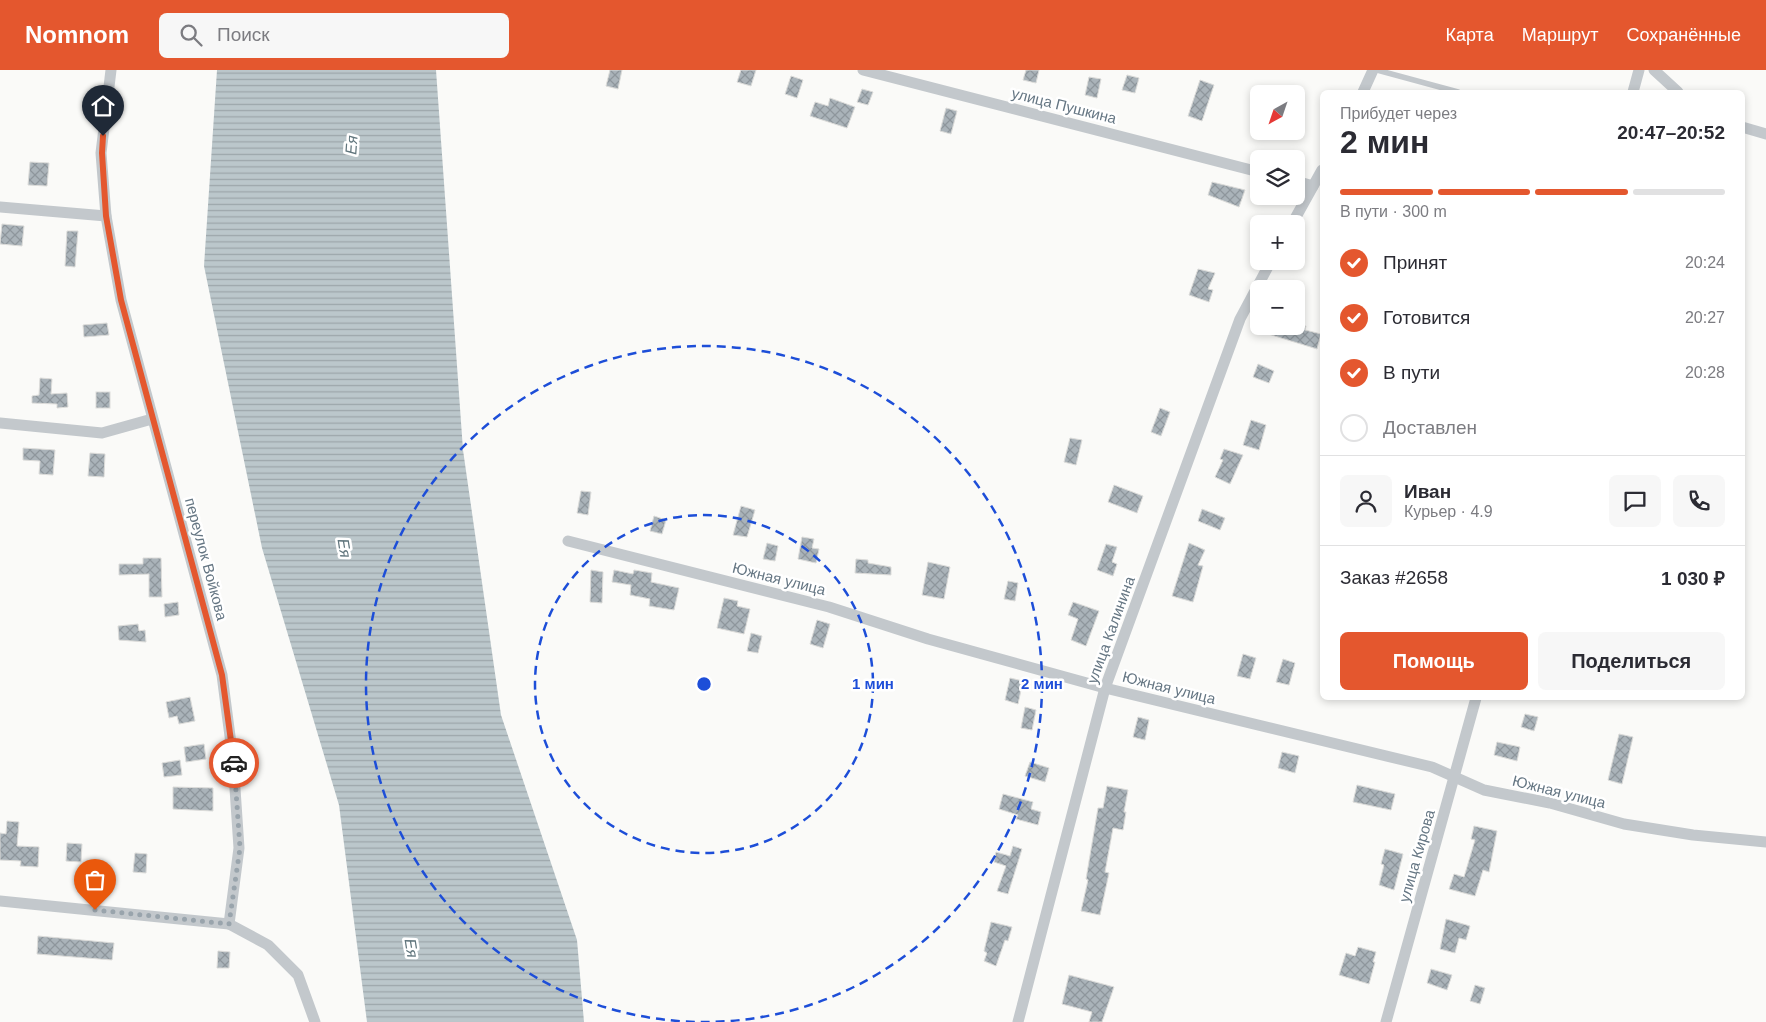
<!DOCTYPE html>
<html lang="ru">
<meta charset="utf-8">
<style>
body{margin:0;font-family:Helvetica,sans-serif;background:#f7f7f7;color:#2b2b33;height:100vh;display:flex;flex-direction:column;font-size:19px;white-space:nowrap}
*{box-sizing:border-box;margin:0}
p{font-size:16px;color:#7c7c81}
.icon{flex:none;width:28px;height:28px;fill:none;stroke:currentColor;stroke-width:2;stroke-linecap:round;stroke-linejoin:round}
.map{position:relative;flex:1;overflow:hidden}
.sheet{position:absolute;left:1320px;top:20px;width:425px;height:610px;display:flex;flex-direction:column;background:#fff;border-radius:8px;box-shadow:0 2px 8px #0003}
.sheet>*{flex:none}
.needle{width:32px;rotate:220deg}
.buttons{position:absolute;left:1250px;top:15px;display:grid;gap:10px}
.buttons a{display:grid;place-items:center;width:55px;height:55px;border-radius:8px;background:#fff;box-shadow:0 2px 8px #0003;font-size:25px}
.pin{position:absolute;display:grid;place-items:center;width:42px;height:42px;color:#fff;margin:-51px -21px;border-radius:50% 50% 50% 0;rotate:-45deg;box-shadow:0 0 5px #0007}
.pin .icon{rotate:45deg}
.courier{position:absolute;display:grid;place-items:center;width:50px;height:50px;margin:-25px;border:4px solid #e4572e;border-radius:50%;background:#fff;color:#222;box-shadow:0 1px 6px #0007}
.head em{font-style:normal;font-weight:600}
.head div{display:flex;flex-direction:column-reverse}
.head{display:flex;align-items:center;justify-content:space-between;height:85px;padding:0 20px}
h1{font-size:32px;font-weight:600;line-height:38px}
.bar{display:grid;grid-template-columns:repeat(4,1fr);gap:8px 5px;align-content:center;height:60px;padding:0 20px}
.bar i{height:6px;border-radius:4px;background:#e1e1e2}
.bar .selected{background:#e4572e}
.bar p{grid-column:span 4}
.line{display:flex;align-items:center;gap:12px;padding:0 20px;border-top:1px solid #e1e1e2}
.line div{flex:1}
.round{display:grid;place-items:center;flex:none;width:52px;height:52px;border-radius:8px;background:#f7f7f7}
ol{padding:0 20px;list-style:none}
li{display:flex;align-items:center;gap:15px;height:55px}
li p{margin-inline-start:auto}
li .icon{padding:5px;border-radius:50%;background:#e4572e;color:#fff;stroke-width:4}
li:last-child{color:#7c7c81}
li i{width:28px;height:28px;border:2px solid #e1e1e2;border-radius:50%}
.button{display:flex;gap:10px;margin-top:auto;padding:10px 20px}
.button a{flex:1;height:58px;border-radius:8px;background:#e4572e;color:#fff;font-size:20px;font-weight:600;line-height:58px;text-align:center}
.button a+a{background:#f7f7f7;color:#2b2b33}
header{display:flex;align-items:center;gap:30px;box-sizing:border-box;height:70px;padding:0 25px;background:#e4572e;color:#fff}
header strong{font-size:24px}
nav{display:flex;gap:28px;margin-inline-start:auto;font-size:18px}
.search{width:350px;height:45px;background:#f7f7f7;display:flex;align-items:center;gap:12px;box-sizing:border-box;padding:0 18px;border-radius:8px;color:#7c7c81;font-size:19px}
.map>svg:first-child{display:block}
</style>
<header>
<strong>Nomnom</strong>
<div class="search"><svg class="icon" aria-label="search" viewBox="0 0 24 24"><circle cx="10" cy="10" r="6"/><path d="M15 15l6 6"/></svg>Поиск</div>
<nav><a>Карта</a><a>Маршрут</a><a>Сохранённые</a></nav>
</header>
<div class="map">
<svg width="1766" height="952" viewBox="0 0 1766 952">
<defs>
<pattern id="water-rules" width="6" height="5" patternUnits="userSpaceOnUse" patternTransform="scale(1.25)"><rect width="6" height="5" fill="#bbc7cb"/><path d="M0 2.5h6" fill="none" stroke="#9ca6aa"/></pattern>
<pattern id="building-cross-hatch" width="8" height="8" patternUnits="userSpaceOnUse" patternTransform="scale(1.25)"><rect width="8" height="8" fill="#aab3b9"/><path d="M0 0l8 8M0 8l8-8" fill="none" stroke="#8e969c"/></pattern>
</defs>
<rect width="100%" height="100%" fill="#fafaf8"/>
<!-- water -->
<path fill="url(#water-rules)" d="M217 0H436L463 380 501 645 577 870 584 952H367L339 735 262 478 204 196Z"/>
<!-- building -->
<g fill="url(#building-cross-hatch)" stroke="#dcdcda">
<path d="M610 0H622L618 19 606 16Z"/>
<path d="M741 0H756L751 16 737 12Z"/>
<path d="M1026 0H1039L1036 13 1023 10Z"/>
<path d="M1127 5 1139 8 1135 23 1122 20Z"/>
<path d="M791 6 803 10 797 28 785 24Z"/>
<path d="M1089 7 1101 9 1097 28 1085 25Z"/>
<path d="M1200 10 1214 15 1202 51 1188 46Z"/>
<path d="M862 19 873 22 868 35 857 32Z"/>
<path d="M830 28 855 37 847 58 810 46 815 32 828 36Z"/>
<path d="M946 38 957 41 951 64 940 61Z"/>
<path d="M30 92 49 93 47 116 28 115Z"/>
<path d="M1212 112 1245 120 1239 137 1208 125Z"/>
<path d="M2 154 24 156 22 176 0 174Z"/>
<path d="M67 161H78L75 197 65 196Z"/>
<path d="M1198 199 1215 203 1208 219 1213 220 1209 232 1189 225Z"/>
<path d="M107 253 109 265 84 267 83 255Z"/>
<path d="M1253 256H1306L1305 260 1321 264 1317 279 1252 259Z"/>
<path d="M1258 294 1274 301 1269 313 1253 307Z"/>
<path d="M40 308 52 309 51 324 67 323 68 337 57 338V334L32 333V326L39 325Z"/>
<rect x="96" y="322" width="14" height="16"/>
<path d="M1160 338 1170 342 1161 366 1151 362Z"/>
<path d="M1251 350 1266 355 1259 380 1243 375Z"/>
<path d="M1070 368 1082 370 1076 395 1064 392Z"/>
<path d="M23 378 55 380 53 405 39 404 40 391 23 390Z"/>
<path d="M1224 379 1243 385 1230 414 1215 407 1223 390 1220 389Z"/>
<path d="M90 383 105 384 104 407 88 406Z"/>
<path d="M1114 415 1143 426 1137 443 1108 432Z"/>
<path d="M581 421 591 422 588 445 577 443Z"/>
<path d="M741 436 755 440 747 467 733 465Z"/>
<path d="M1202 439 1225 448 1220 460 1198 451Z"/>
<path d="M654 446 666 450 662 464 650 461Z"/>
<path d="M802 467 814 469 812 478 819 479 816 493 798 489Z"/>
<path d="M767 473 778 476 775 491 763 489Z"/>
<path d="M1189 473 1205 480 1198 495 1203 496 1193 532 1172 526Z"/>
<path d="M1106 474 1117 477 1112 492 1117 494 1113 506 1097 500Z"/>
<path d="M143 488H161L162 527H149V504L119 505V494H143Z"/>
<path d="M856 489 868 490V493L891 497V505L855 503Z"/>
<path d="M928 492 950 497 944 529 922 525Z"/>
<path d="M591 500 603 502 602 533 590 532Z"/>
<path d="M614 500 633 504 634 500 652 503 651 512 679 518 674 540 649 536 650 529 630 525 631 515 612 512Z"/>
<path d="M1008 511 1018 513 1015 531 1004 529Z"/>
<path d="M724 528 738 531 737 536 750 539 744 564 717 558Z"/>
<path d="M178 532 179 545 165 547 164 534Z"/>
<path d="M1073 532 1099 541 1086 576 1071 570 1078 549 1068 545Z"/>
<path d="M817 550 830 554 823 578 810 574Z"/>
<path d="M138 554 139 561 145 560 146 572 119 570 118 556Z"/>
<path d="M751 563 762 566 758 583 747 581Z"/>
<path d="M1243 584 1256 588 1250 609 1237 606Z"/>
<path d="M1283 589 1295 593 1289 615 1276 612Z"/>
<path d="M1010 608 1023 611 1018 634 1005 630Z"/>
<path d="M190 627 195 651 179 654 177 646 169 648 166 632Z"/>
<path d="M1025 637 1036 640 1032 660 1021 658Z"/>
<path d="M1525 644 1538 647 1534 661 1521 657Z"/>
<path d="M1138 647 1149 650 1145 670 1133 667Z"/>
<path d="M1619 664 1633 667 1622 714 1608 710Z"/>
<path d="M1497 672 1520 677 1517 691 1494 685Z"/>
<path d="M204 674 206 689 186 692 184 677Z"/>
<path d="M1282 682 1299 686 1295 703 1278 698Z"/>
<path d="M180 690 182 705 164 707 162 693Z"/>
<path d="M1030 692 1049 698 1045 712 1025 706Z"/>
<path d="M1357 715 1395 724 1391 740 1353 732Z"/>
<path d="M1107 716 1128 720 1124 742H1126L1123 760 1113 758 1105 802 1109 803 1100 845 1081 841 1088 810 1086 809 1098 738H1103Z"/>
<path d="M173 717 213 718V741L173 739Z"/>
<path d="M1003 724 1033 732 1031 739 1041 742 1038 755 1016 749 1018 745 999 739Z"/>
<path d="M7 751 19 752 17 776 39 777 38 797 20 796 21 791 0 790V763L6 764Z"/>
<path d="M1474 756 1497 761 1489 802 1483 800 1475 826 1449 819 1454 804 1464 807 1475 770 1471 769Z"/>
<path d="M67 773 82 774 81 792 66 791Z"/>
<path d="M1013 776 1022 779 1008 824 997 821 1006 796 994 792 996 782 1010 786Z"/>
<path d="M1385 779 1403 784 1394 820 1379 815 1384 795 1381 794Z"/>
<path d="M135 783 147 784 146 803 133 802Z"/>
<path d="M1446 849 1470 856 1466 870 1459 868 1455 883 1440 879Z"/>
<path d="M991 852 1012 857 1008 871 1005 870 996 896 984 891 987 883 984 881Z"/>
<path d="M38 866 114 873 112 890 37 884Z"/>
<path d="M1358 877 1376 882 1373 892H1375L1369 914 1339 905 1346 883 1355 886Z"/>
<path d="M218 881 230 882 229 898H217Z"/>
<path d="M1431 899 1452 905 1447 920 1427 913Z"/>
<path d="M1069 905 1114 917 1102 952H1089L1092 942 1062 934Z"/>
<path d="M1475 915 1485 918 1480 934 1470 931Z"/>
</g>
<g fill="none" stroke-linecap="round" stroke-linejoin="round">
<!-- lane -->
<path stroke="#c3c8cc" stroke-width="5.5" d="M1377 0 1458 22"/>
<!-- street -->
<g stroke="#c3c8cc" stroke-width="11">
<path d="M111 0 101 83 106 146 121 230 222 605 233 689 239 778 229 854 268 875 298 905 315 952"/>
<path d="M863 0 1259 102"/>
<path d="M1654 0 1678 22"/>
<path d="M1363 22 1373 0"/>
<path d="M1633 22 1639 0"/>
<path d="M1742 57 1766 64"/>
<path d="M1296 111 1313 116"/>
<path d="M0 137 106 146"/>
<path d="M1292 154 1322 100"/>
<path d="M0 353 102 363 152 349"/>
<path d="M568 471 829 537 928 569 1105 618 1432 697 1484 720 1550 733 1624 754 1693 765 1766 772"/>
<path d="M0 831 229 854"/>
<path d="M1018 952 1105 618 1240 249 1271 191"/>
<path d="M1386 952 1476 628"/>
</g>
</g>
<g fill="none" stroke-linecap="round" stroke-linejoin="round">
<!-- done -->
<path stroke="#99a4ac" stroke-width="5" stroke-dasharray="0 9" d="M95 840 229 854 240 778 234 693"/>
<!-- route -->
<path stroke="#e4572e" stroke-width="6" d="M103 66 102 83 106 146 121 230 222 605 234 693"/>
</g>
<!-- distance rings -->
<g fill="none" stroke="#1d4ed8" stroke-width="2.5" stroke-dasharray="9 6">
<circle cx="704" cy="614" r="169"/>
<circle cx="704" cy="614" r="338"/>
</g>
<g text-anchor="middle" stroke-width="5" stroke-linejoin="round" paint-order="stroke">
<!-- street labels -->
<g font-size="15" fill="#657683" stroke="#fff">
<text transform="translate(1064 36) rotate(14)" y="5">улица Пушкина</text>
<text transform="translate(206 489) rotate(75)" y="5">переулок Войкова</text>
<text transform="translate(779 509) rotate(14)" y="5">Южная улица</text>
<text transform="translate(1111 560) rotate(-70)" y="5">улица Калинина</text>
<text transform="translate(1169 618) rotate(14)" y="5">Южная улица</text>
<text transform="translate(1559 722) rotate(14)" y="5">Южная улица</text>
<text transform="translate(1417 786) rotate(-74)" y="5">улица Кирова</text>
</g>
<!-- water labels -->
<g font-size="16" font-style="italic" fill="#60757c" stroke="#fff">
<text transform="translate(351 75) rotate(-86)" y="6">Ея</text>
<text transform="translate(345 478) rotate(81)" y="6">Ея</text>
<text transform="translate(412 878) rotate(81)" y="6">Ея</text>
</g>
</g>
<circle cx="704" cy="614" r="8" fill="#1d4ed8" stroke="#fff" stroke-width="2.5"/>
<g font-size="15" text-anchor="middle" font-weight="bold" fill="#1d4ed8" stroke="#fff" stroke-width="5" stroke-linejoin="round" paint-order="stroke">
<text x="873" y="619">1 мин</text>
<text x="1042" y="619">2 мин</text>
</g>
</svg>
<div class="buttons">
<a><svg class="needle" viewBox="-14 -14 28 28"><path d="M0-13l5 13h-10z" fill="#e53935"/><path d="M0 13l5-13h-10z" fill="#7c7c81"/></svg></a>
<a><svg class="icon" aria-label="layers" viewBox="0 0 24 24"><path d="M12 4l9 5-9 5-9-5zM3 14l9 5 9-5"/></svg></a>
<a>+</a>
<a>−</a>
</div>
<div class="pin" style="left:95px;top:840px;background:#ea580c"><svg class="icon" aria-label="bag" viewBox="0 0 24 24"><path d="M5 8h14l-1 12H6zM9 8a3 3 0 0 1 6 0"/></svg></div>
<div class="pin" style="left:103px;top:66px;background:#1f2937"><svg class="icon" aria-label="home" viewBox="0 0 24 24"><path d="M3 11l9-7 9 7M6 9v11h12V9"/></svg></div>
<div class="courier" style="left:234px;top:693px"><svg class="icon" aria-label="car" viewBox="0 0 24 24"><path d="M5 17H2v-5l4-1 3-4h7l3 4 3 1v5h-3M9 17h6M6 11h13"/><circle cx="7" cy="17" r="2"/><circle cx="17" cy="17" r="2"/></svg></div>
<section class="sheet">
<div class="head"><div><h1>2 мин</h1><p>Прибудет через</p></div><em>20:47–20:52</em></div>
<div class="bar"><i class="selected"></i><i class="selected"></i><i class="selected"></i><i></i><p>В пути · 300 m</p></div>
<ol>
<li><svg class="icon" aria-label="check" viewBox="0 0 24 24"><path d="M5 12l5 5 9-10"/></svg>Принят<p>20:24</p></li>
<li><svg class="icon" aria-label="check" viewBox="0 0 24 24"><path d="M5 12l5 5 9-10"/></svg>Готовится<p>20:27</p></li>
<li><svg class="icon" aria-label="check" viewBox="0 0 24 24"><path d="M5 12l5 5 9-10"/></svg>В пути<p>20:28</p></li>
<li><i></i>Доставлен</li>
</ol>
<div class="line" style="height:90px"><a class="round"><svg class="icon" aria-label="person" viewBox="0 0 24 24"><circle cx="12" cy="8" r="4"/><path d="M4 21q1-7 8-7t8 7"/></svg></a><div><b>Иван</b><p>Курьер · 4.9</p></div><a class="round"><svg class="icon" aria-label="chat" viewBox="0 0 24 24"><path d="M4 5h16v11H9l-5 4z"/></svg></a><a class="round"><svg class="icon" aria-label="phone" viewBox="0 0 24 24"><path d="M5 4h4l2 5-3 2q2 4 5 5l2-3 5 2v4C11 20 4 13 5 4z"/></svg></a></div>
<div class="line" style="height:65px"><div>Заказ #2658</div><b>1 030 ₽</b></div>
<div class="button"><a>Помощь</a><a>Поделиться</a></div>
</section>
</div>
